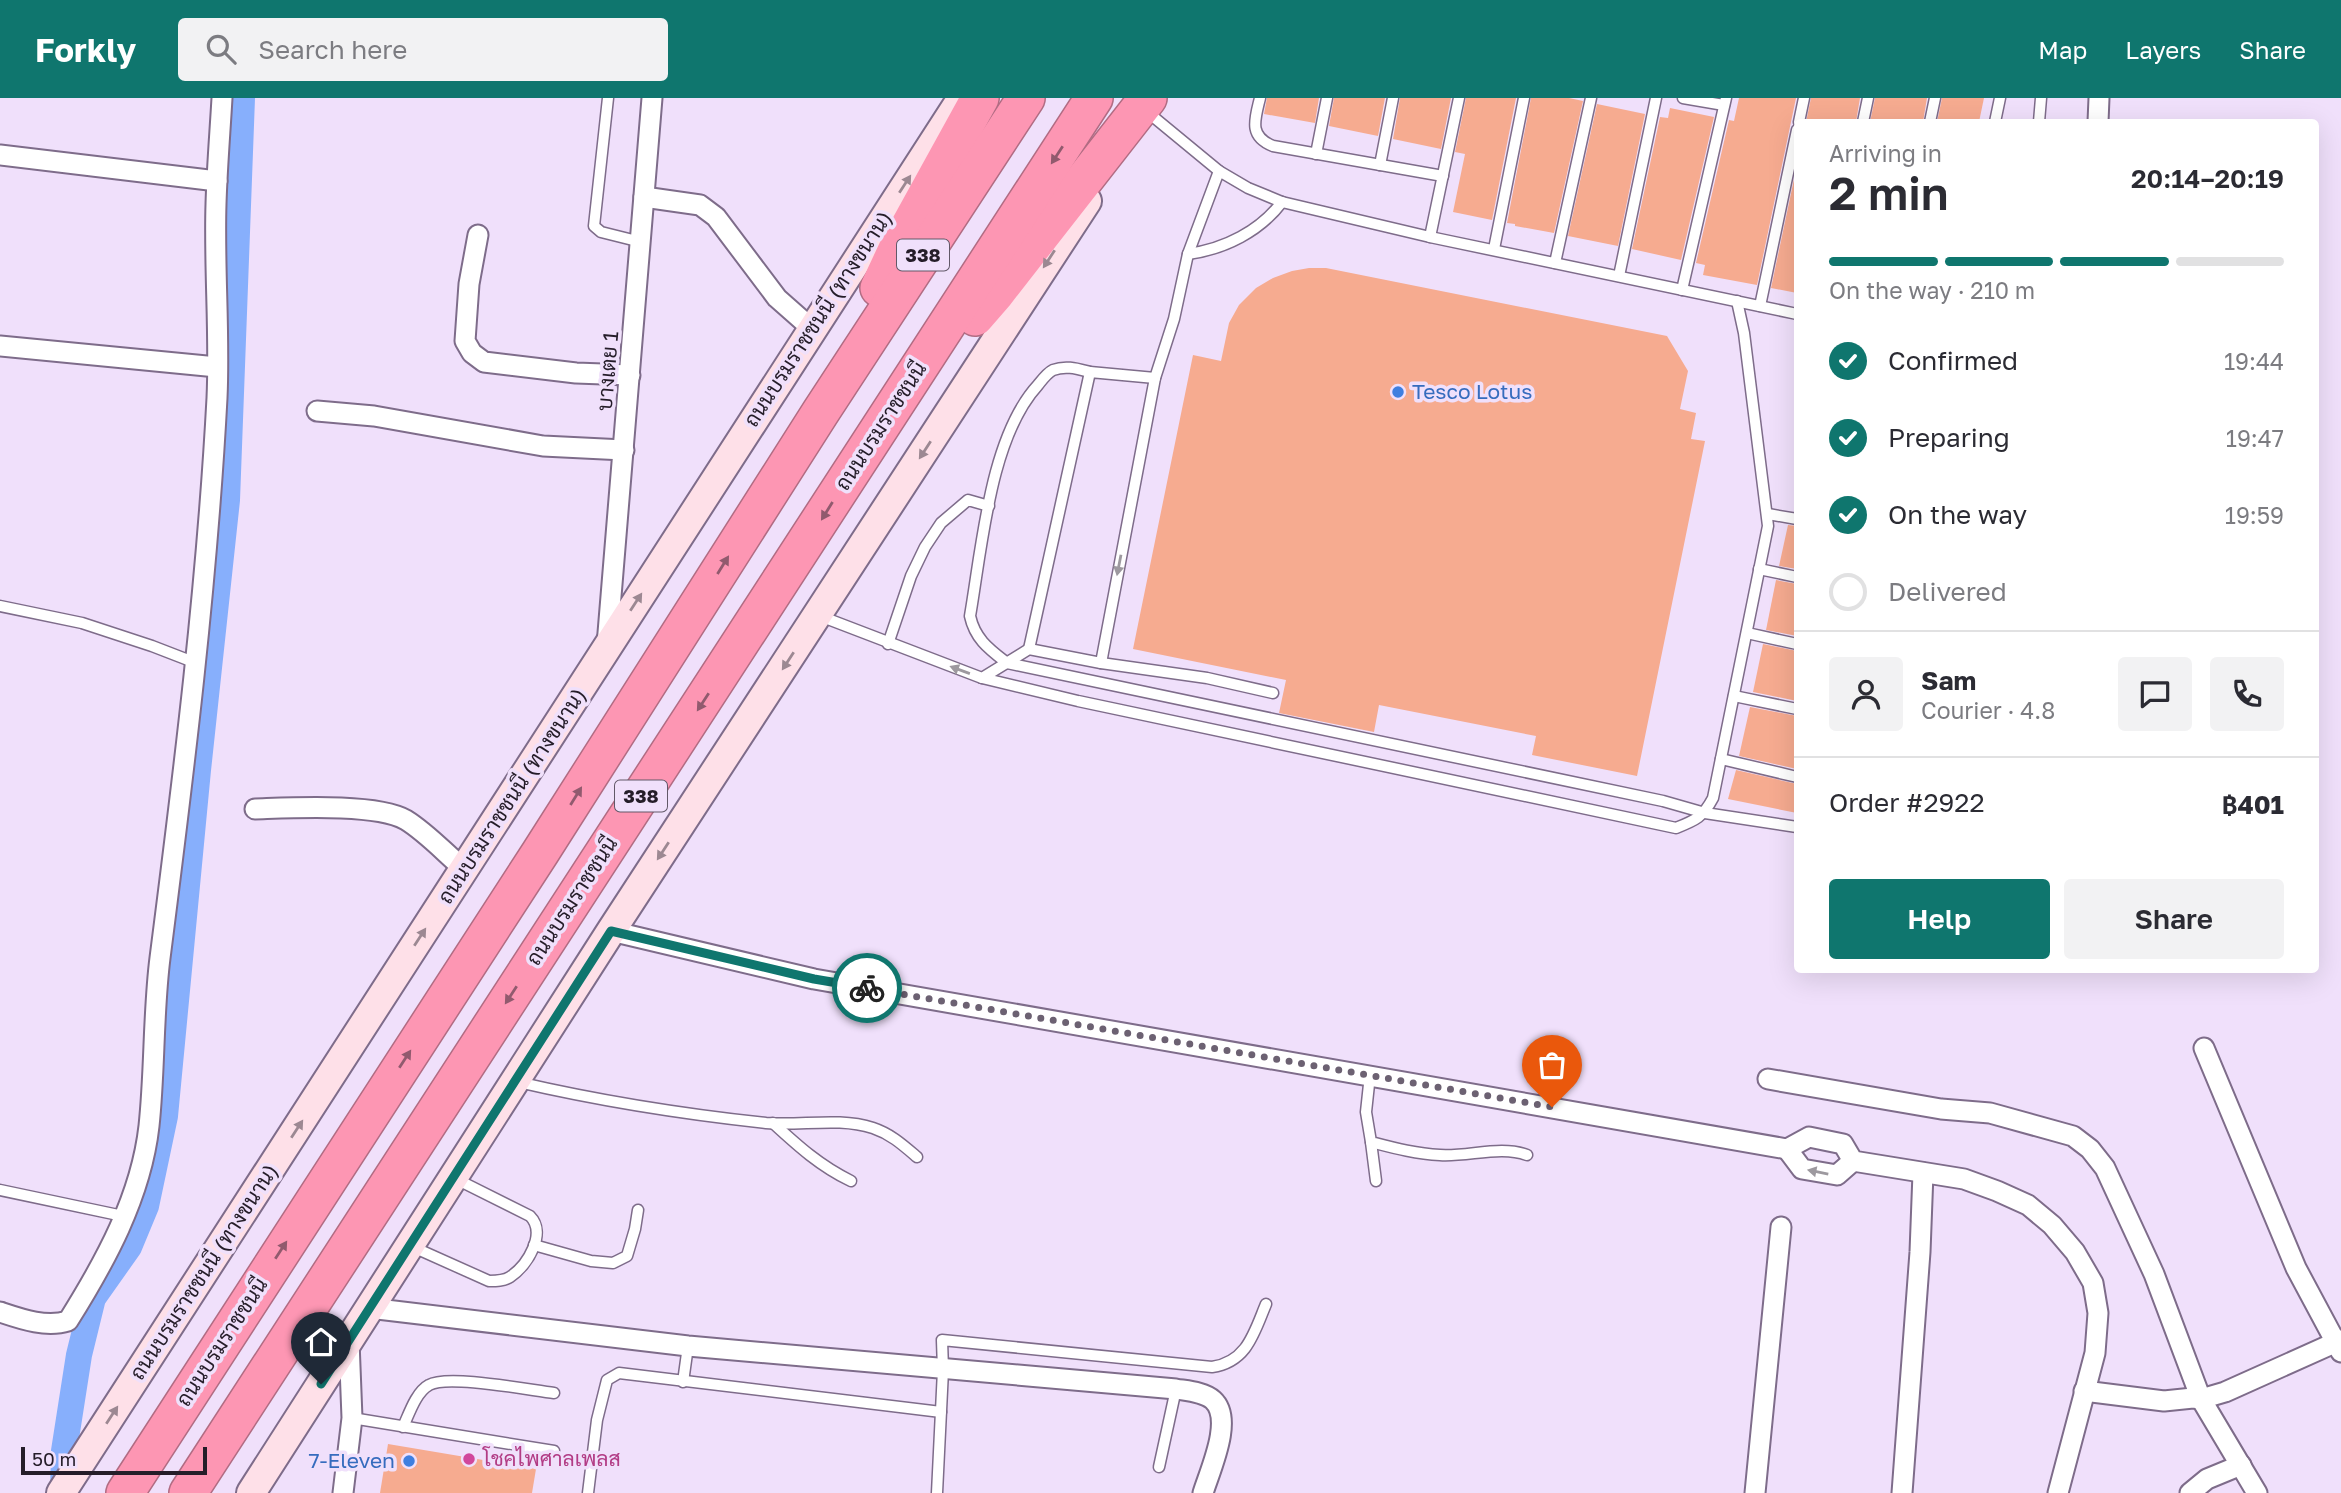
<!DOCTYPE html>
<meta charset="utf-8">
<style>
body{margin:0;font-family:"Golos Text",Sarabun,sans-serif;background:#f2f2f3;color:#2b2b33;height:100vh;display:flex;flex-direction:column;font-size:26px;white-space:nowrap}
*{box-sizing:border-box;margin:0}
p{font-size:23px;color:#7c7c81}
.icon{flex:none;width:38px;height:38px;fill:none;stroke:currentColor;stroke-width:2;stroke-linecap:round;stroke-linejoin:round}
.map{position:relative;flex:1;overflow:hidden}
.sheet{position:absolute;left:1794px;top:21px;width:525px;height:854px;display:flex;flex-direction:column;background:#fff;border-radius:7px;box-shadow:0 7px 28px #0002}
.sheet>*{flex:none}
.scale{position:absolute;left:21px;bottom:18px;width:186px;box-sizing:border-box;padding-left:7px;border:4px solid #251d29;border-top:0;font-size:19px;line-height:24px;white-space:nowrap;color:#251d29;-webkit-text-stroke:5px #f0e0fb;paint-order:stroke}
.pin{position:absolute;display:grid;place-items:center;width:60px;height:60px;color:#fff;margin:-72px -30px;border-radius:50% 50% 50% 0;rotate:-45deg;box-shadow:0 0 7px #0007}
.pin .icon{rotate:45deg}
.courier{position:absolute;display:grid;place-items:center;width:70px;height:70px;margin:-35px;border:5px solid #0f766e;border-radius:50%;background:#fff;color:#222;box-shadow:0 2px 9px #0007}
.head em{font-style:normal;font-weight:600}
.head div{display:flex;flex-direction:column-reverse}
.head{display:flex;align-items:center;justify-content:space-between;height:119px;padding:0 35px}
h1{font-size:46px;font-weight:600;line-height:52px}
.bar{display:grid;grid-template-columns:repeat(4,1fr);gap:10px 7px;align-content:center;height:84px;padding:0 35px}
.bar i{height:9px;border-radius:5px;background:#e1e1e2}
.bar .current{background:#0f766e}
.bar p{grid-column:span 4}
.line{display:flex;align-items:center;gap:18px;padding:0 35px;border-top:2px solid #e1e1e2}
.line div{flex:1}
.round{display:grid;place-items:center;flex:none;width:74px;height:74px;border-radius:7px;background:#f2f2f3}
ol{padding:0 35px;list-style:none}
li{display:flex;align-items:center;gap:21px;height:77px}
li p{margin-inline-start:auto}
li .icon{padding:7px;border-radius:50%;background:#0f766e;color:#fff;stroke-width:4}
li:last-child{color:#7c7c81}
li i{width:38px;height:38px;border:4px solid #e1e1e2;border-radius:50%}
.primary-button{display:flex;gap:14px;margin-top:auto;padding:14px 35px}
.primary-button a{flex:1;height:80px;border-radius:7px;background:#0f766e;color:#fff;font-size:28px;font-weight:600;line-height:80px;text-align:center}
.primary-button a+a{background:#f2f2f3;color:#2b2b33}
header{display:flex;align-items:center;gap:42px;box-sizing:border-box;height:98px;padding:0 35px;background:#0f766e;color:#fff}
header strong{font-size:33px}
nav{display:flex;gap:38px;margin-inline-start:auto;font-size:24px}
.search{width:490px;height:63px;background:#f2f2f3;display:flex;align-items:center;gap:18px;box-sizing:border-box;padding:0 24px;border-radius:7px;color:#7c7c81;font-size:26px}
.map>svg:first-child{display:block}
</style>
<header>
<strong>Forkly</strong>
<div class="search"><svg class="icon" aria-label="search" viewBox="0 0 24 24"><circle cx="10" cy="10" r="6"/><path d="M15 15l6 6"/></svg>Search here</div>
<nav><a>Map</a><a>Layers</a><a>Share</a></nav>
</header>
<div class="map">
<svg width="2341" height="1395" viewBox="0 0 2341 1395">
<rect width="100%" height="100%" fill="#f0e0fb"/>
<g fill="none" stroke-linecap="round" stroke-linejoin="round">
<!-- canal -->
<path stroke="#87affc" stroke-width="26" d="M63 1395 64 1353 79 1257 93 1200 129 1149 146 1108 165 1018 198 672 227 402 242 0"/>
</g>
<!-- building -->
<g fill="#f6ab90">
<path d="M1267 0H1319L1315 25 1264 16Z"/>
<path d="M1334 0H1385L1378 38 1329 28Z"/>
<path d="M1400 0H1451L1441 51 1393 41Z"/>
<path d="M1466 0H1516L1492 122 1453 114 1465 56 1455 54Z"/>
<path d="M1531 0H1569L1583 3 1554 135 1515 128V126L1507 125Z"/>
<path d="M1739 0H1796L1757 187 1703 177 1705 167 1696 165 1729 22 1734 23Z"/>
<path d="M1811 0H1860L1856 24H1806Z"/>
<path d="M1875 0H1927L1923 24H1870Z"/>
<path d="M1942 0H1984L1979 24H1937Z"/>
<path d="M1597 6 1645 16 1618 148 1568 138Z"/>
<path d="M1670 10 1714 19 1681 162 1632 151 1660 19 1668 20Z"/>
<path d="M1797 67V195L1771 190Z"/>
<path d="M1309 170H1326L1667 238 1688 273 1680 311 1696 315 1691 341 1705 343 1637 678 1532 657 1536 638 1379 607 1374 634 1279 615 1286 582 1133 551 1193 257 1221 263 1229 225 1239 207 1256 190 1273 180 1292 173Z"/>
<path d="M1788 427 1797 428V471L1779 468Z"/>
<path d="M1776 482 1797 486V538L1766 532Z"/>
<path d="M1763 546 1797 553V603L1753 594Z"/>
<path d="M1750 609 1797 618V671L1739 658Z"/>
<path d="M1736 672 1797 686V715L1728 701Z"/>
<path d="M388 1346 536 1371 532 1395H380Z"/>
</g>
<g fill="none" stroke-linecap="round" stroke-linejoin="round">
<defs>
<g id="lane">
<path d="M608 0 594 128 601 134 641 144"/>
<path d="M1260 0C1255 21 1248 38 1273 48L1443 78"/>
<path d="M1683 0 1724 7"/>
<path d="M1145 12 1219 73"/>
<path d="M1799 24 1804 0"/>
<path d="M1863 24 1868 0"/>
<path d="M1930 24 1935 0"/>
<path d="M1995 24 2000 0"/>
<path d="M2039 24 2041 0"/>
<path d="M1316 56 1327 0"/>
<path d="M1380 67 1393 0"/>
<path d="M1430 139 1459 0"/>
<path d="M1494 151 1524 0"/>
<path d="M1188 156C1225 151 1260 133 1282 104"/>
<path d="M1555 165 1591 0"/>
<path d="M1619 178 1656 0"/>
<path d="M1682 192 1726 0"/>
<path d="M1760 208 1797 32"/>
<path d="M1090 274C1078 271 1066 267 1053 272 1047 275 1042 282 1038 287 990 339 982 449 970 518 975 541 989 551 1007 565L1663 703 1705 715 1797 729"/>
<path d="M1768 416 1797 421"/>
<path d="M1759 471 1797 479"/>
<path d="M0 508 82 525 152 548 196 565"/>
<path d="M820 518 982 580 1029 551 1101 565 1155 280 1174 221 1188 156 1219 73 1248 90 1282 104 1430 139 1797 216"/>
<path d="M1747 535 1797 546"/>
<path d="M888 546 911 478 925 449 941 425 968 402 989 408"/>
<path d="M1029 551 1090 274 1155 280"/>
<path d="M1101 565 1207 580 1273 595"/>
<path d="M982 580 1078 603 1676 730C1696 722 1703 719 1713 700L1768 428 1744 235 1737 203"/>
<path d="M1734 598 1797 611"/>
<path d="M1721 661 1797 679"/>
<path d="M1370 977 1366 1014 1371 1044C1394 1050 1416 1056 1440 1057 1468 1059 1501 1047 1527 1057"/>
<path d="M518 984C600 1003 682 1016 766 1025 802 1028 838 1019 873 1030 891 1036 903 1047 917 1059"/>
<path d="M773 1025C798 1048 820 1068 851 1083"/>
<path d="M1371 1044 1376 1083"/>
<path d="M0 1092 123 1118"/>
<path d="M534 1147 591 1163 613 1165 627 1158 635 1131 638 1112"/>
<path d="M413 1149 489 1183C496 1183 504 1183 510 1179 528 1167 547 1135 530 1118L456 1081"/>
<path d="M683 1284 688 1248"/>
<path d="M352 1320 554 1353"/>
<path d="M403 1329C409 1316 416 1294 429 1287 447 1276 529 1292 554 1295"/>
<path d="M1159 1369 1176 1291"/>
<path d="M588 1395 597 1322 607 1282 619 1275 941 1314"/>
<path d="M937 1395 943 1272 942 1242 1212 1269C1247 1264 1254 1235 1266 1206"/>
</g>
<g id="street">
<path d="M2098 24 2099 0"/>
<path d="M0 57 217 83"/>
<path d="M644 99 700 107 716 119 777 200 811 230"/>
<path d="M478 137 469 186 465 243 472 255 484 264 576 275 630 277"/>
<path d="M0 248 217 269"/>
<path d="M317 313 374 318 543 348 624 352"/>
<path d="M607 547 652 0"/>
<path d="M255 711C290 710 376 705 406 722 427 735 445 755 464 771"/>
<path d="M611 833 814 881 1787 1051 1809 1039 1843 1046 1853 1063 1964 1081 1997 1093 2028 1107 2052 1127 2075 1154 2093 1185 2098 1215 2095 1255 2058 1395"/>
<path d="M2204 950 2296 1170 2341 1254"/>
<path d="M1768 981 1941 1011 1990 1015 2073 1038 2090 1051 2105 1070 2154 1176 2201 1301 2257 1395"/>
<path d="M1787 1051 1802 1071 1837 1077 1853 1063"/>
<path d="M369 1210 688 1248 1176 1291C1188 1293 1204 1294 1213 1302 1234 1321 1210 1372 1203 1395"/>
<path d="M0 1214C21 1221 46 1230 68 1223 105 1164 141 1099 149 1028 155 972 153 915 160 860 184 673 207 488 217 300 220 235 214 171 216 106 217 71 220 35 222 0"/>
<path d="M2084 1293 2164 1303 2193 1300 2201 1301 2225 1294 2341 1242"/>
<path d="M343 1395 352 1320 349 1243"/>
<path d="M1755 1395 1781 1129"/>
<path d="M1902 1395 1920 1154 1923 1075"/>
<path d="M2190 1395 2207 1381 2241 1367"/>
</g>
<g id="secondary">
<path d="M61 1395 962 0"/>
<path d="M251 1395 611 833 1087 103"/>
</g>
<g id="highway">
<path d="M879 190 899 147 980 0"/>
<path d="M975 219 995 196 1148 0"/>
<path d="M125 1395 540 755 820 315 1026 0"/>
<path d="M188 1395 1094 0"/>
</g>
</defs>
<!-- lane casing -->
<use href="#lane" stroke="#7e6c8a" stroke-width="13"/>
<!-- street casing -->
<use href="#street" stroke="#7e6c8a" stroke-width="23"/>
<!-- secondary casing -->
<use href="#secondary" stroke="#7e6c8a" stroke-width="32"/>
<!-- highway casing -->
<use href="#highway" stroke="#b16c83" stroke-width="40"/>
<!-- lane -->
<use href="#lane" stroke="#fff" stroke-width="10"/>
<!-- street -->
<use href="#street" stroke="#fff" stroke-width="19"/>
<!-- secondary -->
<use href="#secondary" stroke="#fee0e8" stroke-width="28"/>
<!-- highway -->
<use href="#highway" stroke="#fd96b3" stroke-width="37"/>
</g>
<!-- one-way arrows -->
<defs><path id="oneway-solid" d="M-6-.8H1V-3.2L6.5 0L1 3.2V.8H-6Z" transform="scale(1.75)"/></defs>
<g fill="#915a6e">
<use href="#oneway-solid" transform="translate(1057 57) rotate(123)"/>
<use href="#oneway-solid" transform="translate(827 413) rotate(122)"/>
<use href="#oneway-solid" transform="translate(723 467) rotate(-58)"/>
<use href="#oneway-solid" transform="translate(703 604) rotate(123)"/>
<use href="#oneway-solid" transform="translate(576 698) rotate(-58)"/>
<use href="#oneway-solid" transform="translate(511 897) rotate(123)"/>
<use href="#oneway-solid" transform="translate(405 961) rotate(-57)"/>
<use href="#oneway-solid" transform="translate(281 1152) rotate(-57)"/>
</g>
<g fill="#9c8892">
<use href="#oneway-solid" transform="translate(905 86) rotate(-57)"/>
<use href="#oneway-solid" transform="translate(1049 161) rotate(123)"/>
<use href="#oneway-solid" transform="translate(925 352) rotate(123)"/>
<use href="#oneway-solid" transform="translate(636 504) rotate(-57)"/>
<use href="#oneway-solid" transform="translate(788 563) rotate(123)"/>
<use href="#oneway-solid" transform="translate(663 753) rotate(123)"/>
<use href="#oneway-solid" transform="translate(420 839) rotate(-57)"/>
<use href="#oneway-solid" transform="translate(297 1031) rotate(-57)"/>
<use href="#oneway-solid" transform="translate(112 1317) rotate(-57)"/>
</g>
<g fill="#9d999f">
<use href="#oneway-solid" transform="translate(1119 467) rotate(101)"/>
<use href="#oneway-solid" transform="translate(960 572) rotate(-160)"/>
<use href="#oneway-solid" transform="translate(1818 1074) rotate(-169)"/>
</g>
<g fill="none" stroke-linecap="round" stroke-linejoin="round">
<!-- done -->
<path stroke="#6c6172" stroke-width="7" stroke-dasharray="0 12.6" d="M867 890 1552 1009"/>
<!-- route -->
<path stroke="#0f766e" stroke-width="9" d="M321 1286 611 833 814 881 867 890"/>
</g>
<!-- markers -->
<g fill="#3f7fe0" stroke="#f0e0fb" stroke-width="2.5">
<circle cx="1398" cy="294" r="7"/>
<circle cx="409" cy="1363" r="7"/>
</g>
<circle fill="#d1479c" stroke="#f0e0fb" stroke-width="2.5" cx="469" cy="1361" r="7"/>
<g text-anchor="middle" stroke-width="7" stroke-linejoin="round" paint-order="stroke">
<!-- shield labels -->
<g fill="#f0e0fb" stroke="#625868" stroke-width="2">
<rect x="897" y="141.5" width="52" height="31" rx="5"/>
<rect x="615" y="682.5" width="52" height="31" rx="5"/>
</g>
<g font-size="19" font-weight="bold" fill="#251d29">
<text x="923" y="164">338</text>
<text x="641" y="705">338</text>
</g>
<!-- street labels -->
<g font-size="21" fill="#251d29" stroke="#f0e0fb">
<text transform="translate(818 221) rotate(-57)" y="7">ถนนบรมราชชนนี (ทางขนาน)</text>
<text transform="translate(608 273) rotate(-85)" y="7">บางเตย 1</text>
<text transform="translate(881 328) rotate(-57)" y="7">ถนนบรมราชชนนี</text>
<text transform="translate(512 698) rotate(-57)" y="7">ถนนบรมราชชนนี (ทางขนาน)</text>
<text transform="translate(572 803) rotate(-57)" y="7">ถนนบรมราชชนนี</text>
<text transform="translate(204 1174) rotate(-57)" y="7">ถนนบรมราชชนนี (ทางขนาน)</text>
<text transform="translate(222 1244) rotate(-57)" y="7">ถนนบรมราชชนนี</text>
</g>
<!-- shop labels -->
<g font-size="21" fill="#366cbe" stroke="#f0e0fb" text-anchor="start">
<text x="1412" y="301">Tesco Lotus</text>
<text x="395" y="1370" text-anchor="end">7-Eleven</text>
</g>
<!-- hotel labels -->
<g font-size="21" fill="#b23c85" stroke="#f0e0fb" text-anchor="start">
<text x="483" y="1368">โชคไพศาลเพลส</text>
</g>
</g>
</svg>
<div class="scale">50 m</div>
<div class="pin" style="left:1552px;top:1009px;background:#ea580c"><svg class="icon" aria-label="bag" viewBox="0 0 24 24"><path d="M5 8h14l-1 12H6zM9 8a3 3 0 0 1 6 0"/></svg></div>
<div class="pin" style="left:321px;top:1286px;background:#1f2937"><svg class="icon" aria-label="home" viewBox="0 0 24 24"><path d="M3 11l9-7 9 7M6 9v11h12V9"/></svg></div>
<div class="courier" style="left:867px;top:890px"><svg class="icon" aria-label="bike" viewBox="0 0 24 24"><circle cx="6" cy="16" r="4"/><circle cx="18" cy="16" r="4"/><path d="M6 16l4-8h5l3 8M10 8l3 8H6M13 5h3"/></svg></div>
<section class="sheet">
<div class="head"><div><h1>2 min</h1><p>Arriving in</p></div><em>20:14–20:19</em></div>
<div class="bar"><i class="current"></i><i class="current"></i><i class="current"></i><i></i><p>On the way · 210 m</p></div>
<ol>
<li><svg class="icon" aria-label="check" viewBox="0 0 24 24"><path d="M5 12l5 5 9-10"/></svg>Confirmed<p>19:44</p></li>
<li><svg class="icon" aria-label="check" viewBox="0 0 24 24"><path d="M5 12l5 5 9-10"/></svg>Preparing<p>19:47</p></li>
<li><svg class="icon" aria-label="check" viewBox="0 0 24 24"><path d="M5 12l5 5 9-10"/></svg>On the way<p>19:59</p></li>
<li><i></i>Delivered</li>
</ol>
<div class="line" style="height:126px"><a class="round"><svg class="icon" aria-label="person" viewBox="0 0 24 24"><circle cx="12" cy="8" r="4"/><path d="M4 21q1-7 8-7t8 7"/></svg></a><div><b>Sam</b><p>Courier · 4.8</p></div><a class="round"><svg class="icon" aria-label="chat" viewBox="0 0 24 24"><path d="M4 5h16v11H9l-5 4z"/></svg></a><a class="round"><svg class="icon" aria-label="phone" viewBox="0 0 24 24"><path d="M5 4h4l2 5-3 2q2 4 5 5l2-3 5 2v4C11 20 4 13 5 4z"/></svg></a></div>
<div class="line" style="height:91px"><div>Order #2922</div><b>฿401</b></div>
<div class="primary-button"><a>Help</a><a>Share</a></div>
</section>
</div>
